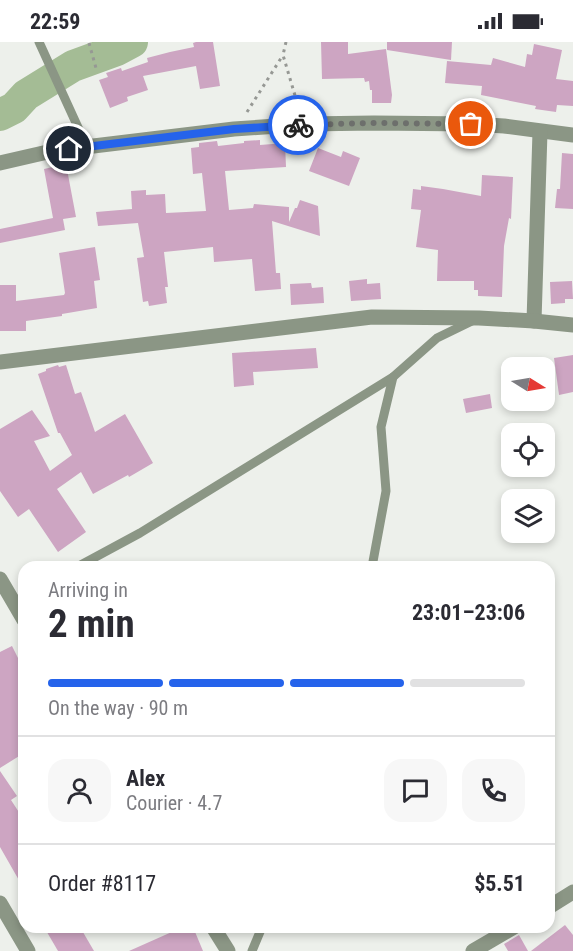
<!DOCTYPE html>
<meta charset="utf-8">
<style>
body{margin:0;font-family:"Roboto Condensed",sans-serif;background:#f7f7f7;color:#2b2b33;height:100vh;display:flex;flex-direction:column;font-size:22px;white-space:nowrap}
*{box-sizing:border-box;margin:0}
p{font-size:20px;color:#7c7c81}
.icon{flex:none;width:33px;height:33px;fill:none;stroke:currentColor;stroke-width:2;stroke-linecap:round;stroke-linejoin:round}
.map{position:relative;flex:1;overflow:hidden}
.drawer{position:absolute;left:18px;top:519px;width:537px;height:372px;display:flex;flex-direction:column;background:#fff;border-radius:18px;box-shadow:0 3px 9px #0003}
.drawer>*{flex:none}
.needle{width:39px;rotate:101deg}
.fabs{position:absolute;left:501px;top:315px;display:grid;gap:12px}
.fabs a{display:grid;place-items:center;width:54px;height:54px;border-radius:12px;background:#fff;box-shadow:0 3px 9px #0003;font-size:30px}
.pin{position:absolute;display:grid;place-items:center;width:51px;height:51px;color:#fff;margin:-26px;border:3px solid #fff;border-radius:50%;box-shadow:0 2px 6px #0007}
.courier{position:absolute;display:grid;place-items:center;width:60px;height:60px;margin:-30px;border:4px solid #2563eb;border-radius:50%;background:#fff;color:#222;box-shadow:0 2px 8px #0007}
.headline em{font-style:normal;font-weight:700}
.headline div{display:flex;flex-direction:column-reverse}
.headline{display:flex;align-items:center;justify-content:space-between;height:102px;padding:0 30px}
h1{font-size:39px;font-weight:700;line-height:45px}
.bar{display:grid;grid-template-columns:repeat(4,1fr);gap:9px 6px;align-content:center;height:72px;padding:0 30px}
.bar i{height:8px;border-radius:4px;background:#e1e1e2}
.bar .on{background:#2563eb}
.bar p{grid-column:span 4}
.line{display:flex;align-items:center;gap:15px;padding:0 30px;border-top:2px solid #e1e1e2}
.line div{flex:1}
.round{display:grid;place-items:center;flex:none;width:63px;height:63px;border-radius:18px;background:#f7f7f7}
.status{display:flex;justify-content:space-between;align-items:center;height:42px;padding:0 30px;background:#fff;direction:ltr}
.status svg{height:16px;fill:currentColor}
.map>svg:first-child{display:block}
</style>
<div class="status"><b>22:59</b><svg viewBox="0 0 49 12"><path d="M0 12V9h3v3zM5 12V6h3v6zM10 12V3h3v9zM15 12V0h3v12zM26 1h20v11H26zM47 4h2v5h-2z"/></svg></div>
<div class="map">
<svg width="573" height="909" viewBox="0 0 573 909">
<rect width="100%" height="100%" fill="#edf0eb"/>
<g fill="none" stroke-linecap="round" stroke-linejoin="round">
<!-- river -->
<path stroke="#a4bc95" stroke-width="32" d="M0 73 14 66 26 53 73 24 117 8 132 0"/>
</g>
<!-- building -->
<g fill="#cda5c2">
<path d="M196 0H213L220 44 200 47 196 24 143 34 148 48 127 55 128 59 110 66 99 38 108 35 106 31 121 26 122 29 148 20 147 16 170 10 194 5 193 1Z"/>
<path d="M321 0H348V12L386 7 392 53 391 61H372V48H370L369 39 365 40 364 36 322 37Z"/>
<path d="M387 0H452L451 18 387 8Z"/>
<path d="M534 2 562 8 556 37 573 39V64L557 63 556 70 535 67 536 64 481 53 482 44 445 41 447 19 491 23 493 16 525 25 527 12 532 13Z"/>
<path d="M260 98V103L285 101 286 125 225 129 229 168 253 166 254 162 289 165V180L295 166H297L300 158 318 164 320 194 272 179 276 231H280L281 247 255 249 252 217 214 220 213 205 164 210 168 245H165L167 261 149 264 148 259 143 260 137 216 144 215 138 181 98 184 96 170 132 167 131 149 146 148V153L165 152 166 171 206 169 202 131 193 132 191 106 199 105V101L217 99 218 104 244 101V99Z"/>
<path d="M318 106 341 115 343 109 360 116 349 144 309 129Z"/>
<path d="M562 111 573 112V167L555 166 557 147H560Z"/>
<path d="M66 122 76 175 63 177 65 188 0 201V187L53 176 44 127Z"/>
<path d="M482 133 513 135 511 177 509 176 504 204 502 255 478 254V248H474V239H437L438 208 416 205 421 168 411 167 413 147 421 148V144L443 147 481 154Z"/>
<path d="M95 205 100 238 94 239 97 266 62 272V274L26 279V289H0V243H16V259L64 253 65 251 59 211Z"/>
<path d="M367 237V242L380 241 381 257 351 259 349 239Z"/>
<path d="M572 239 573 257H565V261L551 262 550 240Z"/>
<path d="M311 241 312 246 323 245 324 261 291 263 290 242Z"/>
<path d="M316 306 318 326 253 330 254 343 234 345 232 311Z"/>
<path d="M573 313V350L559 353 554 316Z"/>
<path d="M58 323 59 325 66 323 75 352 81 350 95 390 125 372 153 421 129 435 128 433 93 452 81 430 57 447 86 490 58 510 29 467 18 475 0 449V387L32 368 50 394 34 399 50 429 72 413 60 391H58L38 332 46 329V327Z"/>
<path d="M490 352 492 366 466 371 463 357Z"/>
<path d="M12 604 24 628V711L0 726V610Z"/>
<path d="M0 729 17 754 11 758 24 778V847L0 805Z"/>
<path d="M565 883 573 893V909H531Z"/>
<path d="M44 885H80L94 909H58Z"/>
<path d="M172 885H193L203 909H129L174 889Z"/>
<path d="M519 893 528 909H508L504 902Z"/>
</g>
<g fill="none" stroke-linecap="round" stroke-linejoin="round">
<!-- path -->
<g stroke="#969894" stroke-width="3" stroke-dasharray="3 4.5" stroke-linecap="butt">
<path d="M286 0 283 13 299 67"/>
<path d="M89 1 96 26"/>
<path d="M247 70 283 13"/>
</g>
<!-- lane -->
<g stroke="#8b9685" stroke-width="9">
<path d="M39 0 87 105"/>
<path d="M77 525 140 491 393 335 437 296 474 278"/>
<path d="M372 525 386 449 381 385 393 335"/>
<path d="M252 909 262 885"/>
</g>
<!-- street -->
<g stroke="#8b9685" stroke-width="15">
<path d="M0 121 52 109 234 87 306 82 374 81 471 82 504 84 573 93"/>
<path d="M534 279 540 90"/>
<path d="M0 320 372 275 479 276 534 279 573 283"/>
<path d="M0 537 24 578"/>
<path d="M0 861 28 909"/>
<path d="M549 865 573 850"/>
<path d="M213 885 228 909"/>
<path d="M473 909 514 885"/>
</g>
</g>
<g fill="none" stroke-linecap="round" stroke-linejoin="round">
<!-- done -->
<path stroke="#6d6f6c" stroke-width="6" stroke-dasharray="0 10.8" d="M298 83 374 81 471 82"/>
<!-- route -->
<path stroke="#2563eb" stroke-width="8" d="M69 107 234 87 298 83"/>
</g>
</svg>
<div class="fabs">
<a><svg class="needle" viewBox="-14 -14 28 28"><path d="M0-13l5 13h-10z" fill="#e53935"/><path d="M0 13l5-13h-10z" fill="#7c7c81"/></svg></a>
<a><svg class="icon" aria-label="locate" viewBox="0 0 24 24"><circle cx="12" cy="12" r="6"/><path d="M12 2v4M12 18v4M2 12h4M18 12h4"/></svg></a>
<a><svg class="icon" aria-label="layers" viewBox="0 0 24 24"><path d="M12 4l9 5-9 5-9-5zM3 14l9 5 9-5"/></svg></a>
</div>
<div class="pin" style="left:471px;top:82px;background:#ea580c"><svg class="icon" aria-label="bag" viewBox="0 0 24 24"><path d="M5 8h14l-1 12H6zM9 8a3 3 0 0 1 6 0"/></svg></div>
<div class="pin" style="left:69px;top:107px;background:#1f2937"><svg class="icon" aria-label="home" viewBox="0 0 24 24"><path d="M3 11l9-7 9 7M6 9v11h12V9"/></svg></div>
<div class="courier" style="left:298px;top:83px"><svg class="icon" aria-label="bike" viewBox="0 0 24 24"><circle cx="6" cy="16" r="4"/><circle cx="18" cy="16" r="4"/><path d="M6 16l4-8h5l3 8M10 8l3 8H6M13 5h3"/></svg></div>
<section class="drawer">
<div class="headline"><div><h1>2 min</h1><p>Arriving in</p></div><em>23:01–23:06</em></div>
<div class="bar"><i class="on"></i><i class="on"></i><i class="on"></i><i></i><p>On the way · 90 m</p></div>
<div class="line" style="height:108px"><a class="round"><svg class="icon" aria-label="person" viewBox="0 0 24 24"><circle cx="12" cy="8" r="4"/><path d="M4 21q1-7 8-7t8 7"/></svg></a><div><b>Alex</b><p>Courier · 4.7</p></div><a class="round"><svg class="icon" aria-label="chat" viewBox="0 0 24 24"><path d="M4 5h16v11H9l-5 4z"/></svg></a><a class="round"><svg class="icon" aria-label="phone" viewBox="0 0 24 24"><path d="M5 4h4l2 5-3 2q2 4 5 5l2-3 5 2v4C11 20 4 13 5 4z"/></svg></a></div>
<div class="line" style="height:78px"><div>Order #8117</div><b>$5.51</b></div>
</section>
</div>
